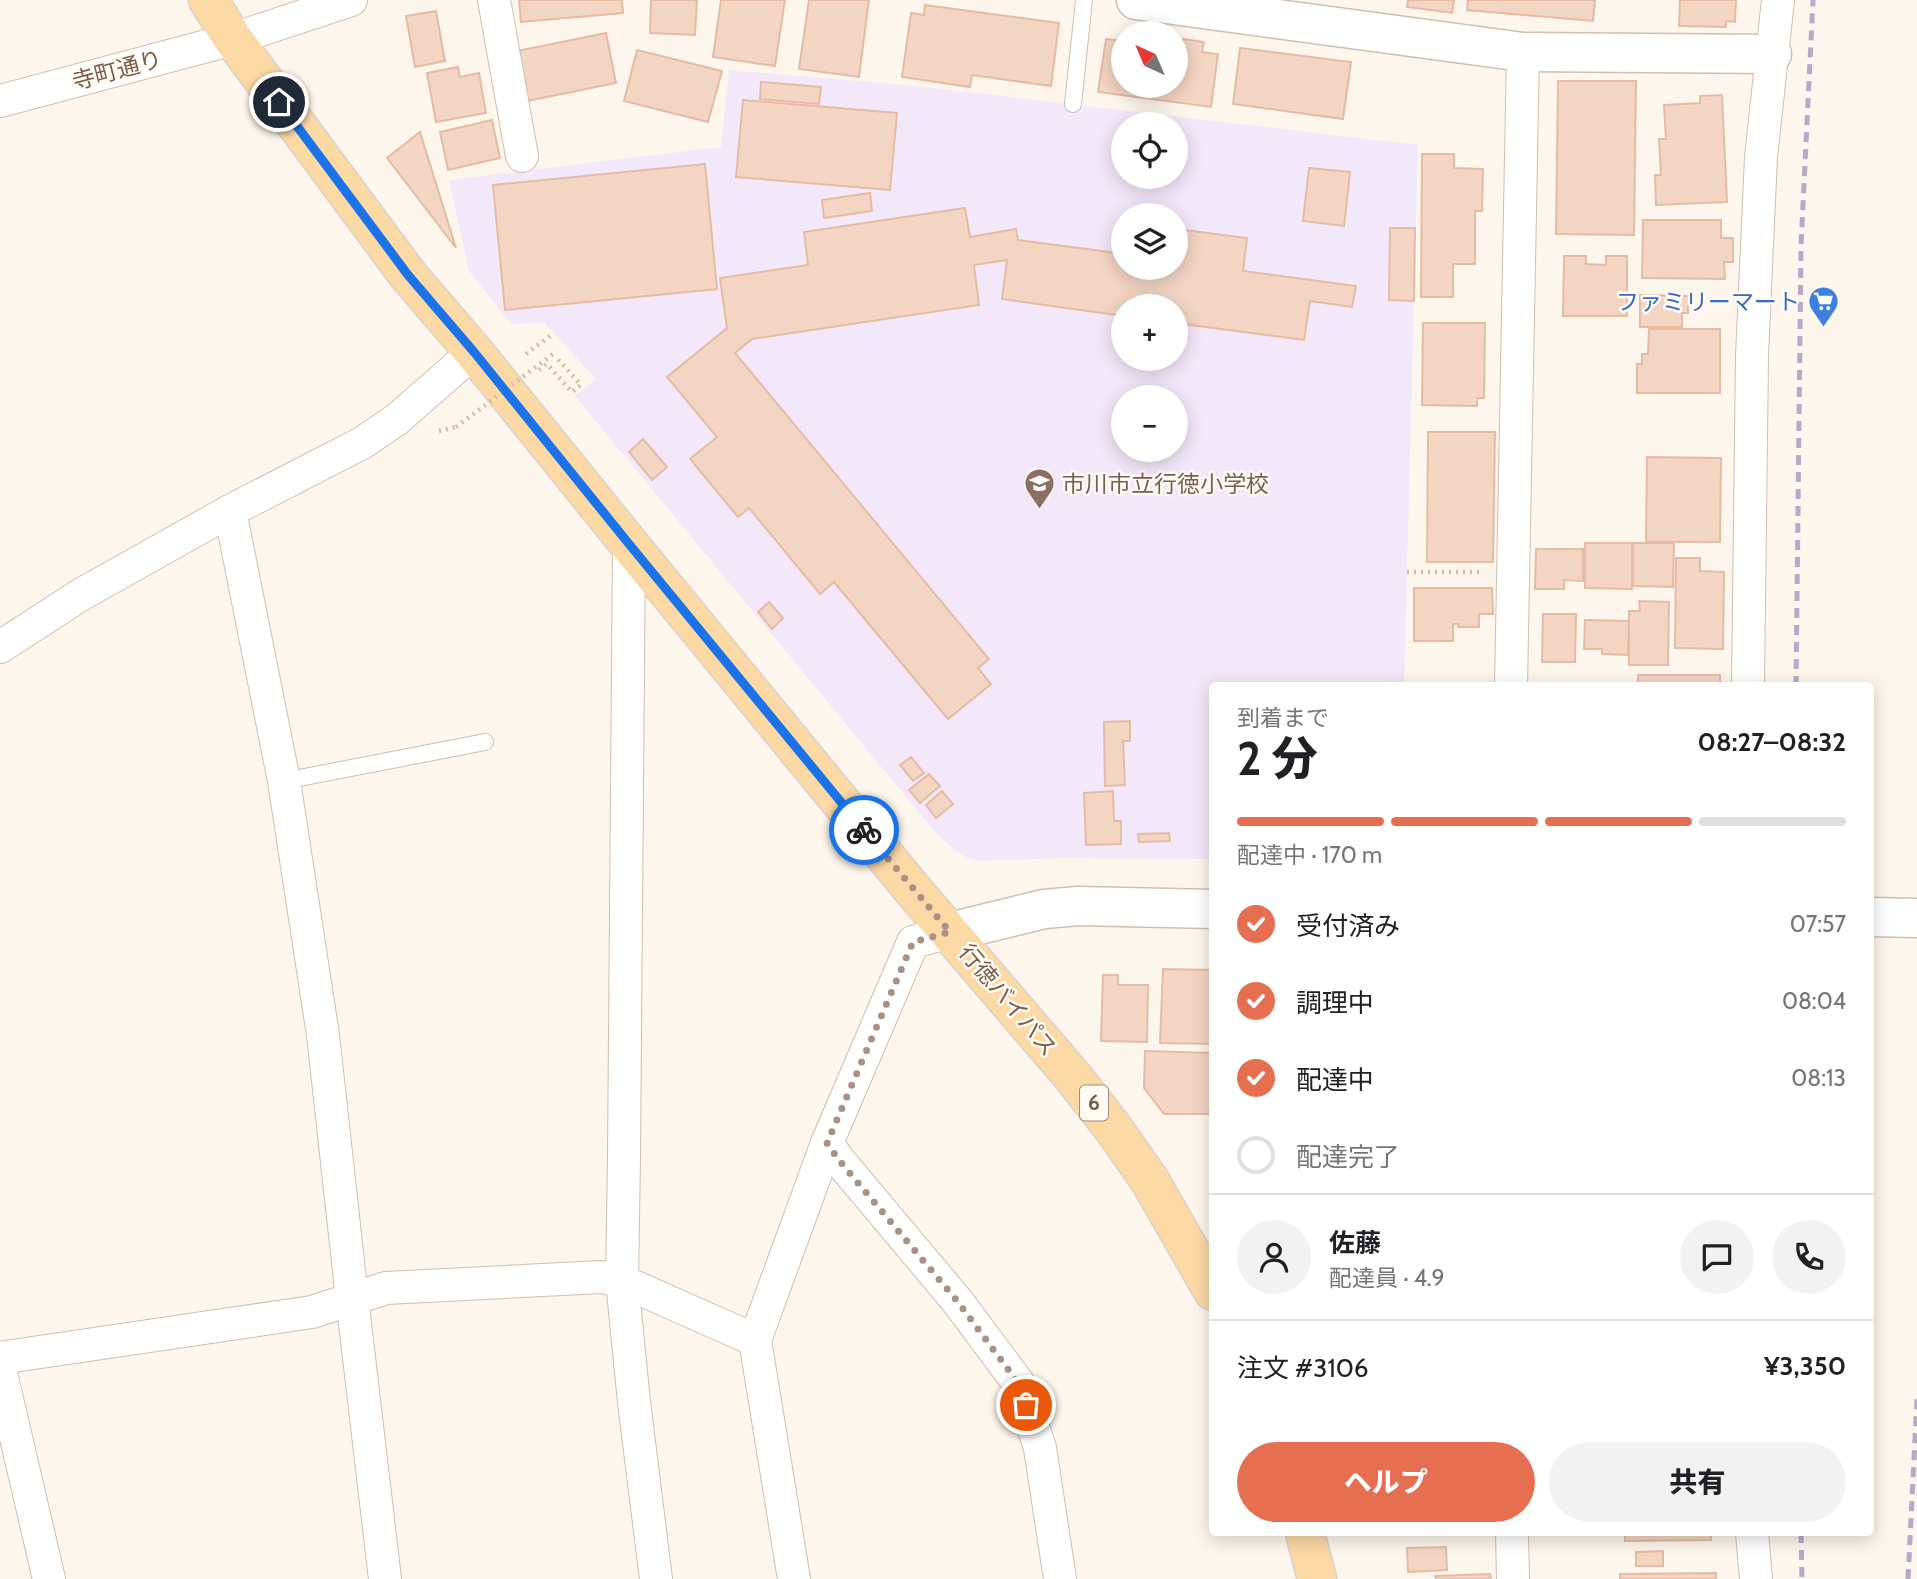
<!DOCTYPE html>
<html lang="ja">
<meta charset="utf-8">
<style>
body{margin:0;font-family:Cabin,"Noto Sans JP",sans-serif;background:#f2f2f2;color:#202124;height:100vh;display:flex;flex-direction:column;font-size:26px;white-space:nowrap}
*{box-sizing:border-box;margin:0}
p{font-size:23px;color:#757577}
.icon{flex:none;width:38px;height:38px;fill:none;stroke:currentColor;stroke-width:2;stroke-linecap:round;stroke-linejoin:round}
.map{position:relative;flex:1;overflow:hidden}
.details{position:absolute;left:1209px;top:682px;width:665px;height:854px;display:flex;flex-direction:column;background:#fff;border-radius:7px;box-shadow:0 4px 18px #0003}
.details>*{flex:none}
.needle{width:46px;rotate:316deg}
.buttons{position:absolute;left:1111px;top:21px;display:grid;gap:14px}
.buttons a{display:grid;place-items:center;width:77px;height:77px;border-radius:50%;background:#fff;box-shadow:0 4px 18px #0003;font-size:35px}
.pin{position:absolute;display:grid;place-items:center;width:60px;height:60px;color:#fff;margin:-30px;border:4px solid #fff;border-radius:50%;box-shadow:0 2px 7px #0007}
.courier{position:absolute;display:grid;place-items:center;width:70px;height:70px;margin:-35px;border:5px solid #1a73e8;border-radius:50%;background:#fff;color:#222;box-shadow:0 2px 9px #0007}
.head em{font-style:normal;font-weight:800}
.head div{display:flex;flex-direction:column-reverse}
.head{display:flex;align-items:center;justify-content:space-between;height:119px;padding:0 28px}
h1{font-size:46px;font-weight:800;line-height:52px}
.bar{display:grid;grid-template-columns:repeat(4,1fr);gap:10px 7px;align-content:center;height:84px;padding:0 28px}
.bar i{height:9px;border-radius:5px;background:#e0e0e0}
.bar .selected{background:#e76f51}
.bar p{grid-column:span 4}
.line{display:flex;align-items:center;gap:18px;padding:0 28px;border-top:2px solid #e0e0e0}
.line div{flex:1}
.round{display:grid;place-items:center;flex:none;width:74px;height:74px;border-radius:37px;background:#f2f2f2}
ol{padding:0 28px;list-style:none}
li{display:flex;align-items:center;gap:21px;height:77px}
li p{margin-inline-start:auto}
li .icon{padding:7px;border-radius:50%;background:#e76f51;color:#fff;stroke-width:4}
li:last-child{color:#757577}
li i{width:38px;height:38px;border:4px solid #e0e0e0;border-radius:50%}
.cta{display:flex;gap:14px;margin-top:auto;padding:14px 28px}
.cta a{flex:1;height:80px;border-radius:42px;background:#e76f51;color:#fff;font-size:28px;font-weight:800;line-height:80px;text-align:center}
.cta a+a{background:#f2f2f2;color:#202124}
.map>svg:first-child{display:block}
</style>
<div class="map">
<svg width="1917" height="1579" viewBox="0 0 1917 1579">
<rect width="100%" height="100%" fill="#fdf6ec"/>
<!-- education -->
<path fill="#f3e8fa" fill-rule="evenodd" d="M729 70 917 86 1418 145 1404 686H1213V859L1058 858 982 861 968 858 955 851 935 832 575 396 596 379 544 322 511 324 469 271 449 180 721 147ZM1124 124H1176V177H1124ZM1124 215H1176V268H1124ZM1124 306H1176V359H1124ZM1124 397H1176V450H1124Z"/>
<!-- building -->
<g fill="#f3d5c3" stroke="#e6bba3" stroke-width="2">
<path d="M519 0H622L623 13 521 22Z"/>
<path d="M651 0H697L695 35 650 33Z"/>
<path d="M721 0H785L775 66 713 57Z"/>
<path d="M809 0H869L859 77 799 69Z"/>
<path d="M1408 0H1454L1452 13 1407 7Z"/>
<path d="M1468 0H1595L1593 21 1467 10Z"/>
<path d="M1680 0H1736L1735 22 1726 21V27L1679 26Z"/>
<path d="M925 5 1059 23 1051 86 972 75 970 87 902 77 911 13 924 15Z"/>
<path d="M436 11 445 61 415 67 406 16Z"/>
<path d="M606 33 616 83 527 101 517 51Z"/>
<path d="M1106 39 1124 41V86H1176V48L1182 49 1183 39 1204 42 1202 52 1218 54 1211 107 1098 92Z"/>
<path d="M1240 48 1351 62 1343 119 1233 104Z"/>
<path d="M637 50 722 71 708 122 624 101Z"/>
<path d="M458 67 460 77 479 73 486 113 436 122 427 73Z"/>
<path d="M1558 81H1636L1634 235 1556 234Z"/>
<path d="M761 82 821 87 819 104 760 99Z"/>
<path d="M1722 95 1727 202 1656 205 1655 175H1661L1659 139H1666L1664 105 1700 103V96Z"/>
<path d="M743 100 897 113 890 190 736 177Z"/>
<path d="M492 120 500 158 448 170 440 132Z"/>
<path d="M420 132 456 248 387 158Z"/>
<path d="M1422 154H1454V168L1483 169 1482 211H1475V264H1453V297H1421Z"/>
<path d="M705 164 717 289 505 310 493 185Z"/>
<path d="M1309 168 1350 172 1344 226 1303 221Z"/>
<path d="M870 193 872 211 824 218 822 200Z"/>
<path d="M965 208 970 237 1016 229 1018 240 1124 254V268H1176V229L1247 238 1243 271 1356 286 1352 307 1310 301 1304 340 1176 323V306H1124V316L1002 299 1007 260 974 265 979 305 752 339 735 353 989 659 978 668 991 684 948 719 834 582 820 594 749 508 738 517 690 459 717 437 667 377 727 328 720 278 808 265 804 232Z"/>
<path d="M1643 220H1721V238H1733V262H1724L1725 279 1642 278Z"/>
<path d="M1390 228H1415L1414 301 1389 300Z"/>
<path d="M1564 256H1586V264L1606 265V256H1627V316H1563Z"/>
<path d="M1640 295 1688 296V313H1682V327H1640Z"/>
<path d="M1423 323H1485L1484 398H1477V406L1422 405Z"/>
<path d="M1649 329H1720V393H1637V364H1642V354H1648Z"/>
<path d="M1428 432H1495L1493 562H1427Z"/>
<path d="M643 439 667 467 652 480 629 452Z"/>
<path d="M1647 457 1721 458 1720 542H1646Z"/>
<path d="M1585 543H1632V589L1585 588Z"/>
<path d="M1633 543H1674L1673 587 1633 586Z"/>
<path d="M1536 549H1583V581L1564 580V589H1535Z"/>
<path d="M1676 558H1700V571L1724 572 1723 649 1675 648Z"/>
<path d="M1414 588H1492L1493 614H1479V627H1458V624H1453V641H1414Z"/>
<path d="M1639 601 1669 602 1668 665H1629V611H1640Z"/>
<path d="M769 602 783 618 772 629 758 612Z"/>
<path d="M1543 614H1576L1575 662H1542Z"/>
<path d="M1585 620 1629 621 1628 655 1602 654V649H1584Z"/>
<rect x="1638" y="675" width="82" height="11"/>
<path d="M1130 721V741H1123L1125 785 1105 786 1104 722Z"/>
<path d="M911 757 924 773 913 781 900 765Z"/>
<path d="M929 774 940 786 920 803 909 790Z"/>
<path d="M942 791 953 804 936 818 926 805Z"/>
<path d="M1113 791 1114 821H1121V844L1086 845 1084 793Z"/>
<path d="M1169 833 1170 841 1139 842 1138 834Z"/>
<path d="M1163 969 1213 970V1044L1160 1043Z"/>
<path d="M1103 975H1118V985H1148L1147 1042 1101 1041Z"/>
<path d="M1145 1051 1213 1053V1114H1164L1144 1088Z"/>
<path d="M1625 1533H1711V1540L1625 1541Z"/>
<path d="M1446 1547 1447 1570 1408 1572 1407 1548Z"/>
<path d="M1663 1551V1566H1636V1552Z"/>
<path d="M1716 1573V1579H1620V1574Z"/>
<path d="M1490 1574 1491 1579H1436L1435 1576Z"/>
</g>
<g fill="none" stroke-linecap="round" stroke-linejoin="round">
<defs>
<g id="service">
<path d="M1073 104 1084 0"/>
<path d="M284 781 485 742"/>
</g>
<g id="minor">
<path d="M494 0 522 156"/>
<path d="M0 101 233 39 351 0"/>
<path d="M230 511 284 781 323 1035 352 1298 385 1579"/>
<path d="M629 544 624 1157 622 1281 634 1402 656 1579"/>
<path d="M0 647 82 594 230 511 362 443 396 420 474 352"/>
<path d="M1511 686 1523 52"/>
<path d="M1748 686 1752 356 1761 157 1778 0"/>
<path d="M827 1143 838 1159 958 1302 1019 1384 1040 1448 1060 1579"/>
<path d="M0 1358 312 1312 386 1288 601 1277 622 1281 755 1340"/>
<path d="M0 1369 49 1579"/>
<path d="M1512 1533 1513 1579"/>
<path d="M1752 1533 1756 1579"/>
<path d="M794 1579 755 1340 827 1143 913 942 950 932"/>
</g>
<g id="tertiary">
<path d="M1136 0 1523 52 1772 54"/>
<path d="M1871 917 1917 918"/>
<path d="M950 932 1044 909 1078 906 1213 909"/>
</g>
<g id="primary">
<path d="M208 0 233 39 408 275 474 352 629 544 913 890 1073 1077 1113 1128 1150 1181 1213 1291"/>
<path d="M1305 1533 1317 1579"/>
</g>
</defs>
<!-- service casing -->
<use href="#service" stroke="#d1beb0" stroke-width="18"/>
<!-- minor casing -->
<use href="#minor" stroke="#d1beb0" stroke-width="34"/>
<!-- tertiary casing -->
<use href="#tertiary" stroke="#d1beb0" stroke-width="41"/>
<!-- primary casing -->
<use href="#primary" stroke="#dad1cd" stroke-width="41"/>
<!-- path -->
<g stroke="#d9b8a5" stroke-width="4.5" stroke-dasharray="2 5" stroke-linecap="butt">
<path d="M526 354 554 333"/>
<path d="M539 370 547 364 572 392 581 385 555 356"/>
<path d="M439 431 456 427"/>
<path d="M1407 572H1479"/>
</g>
<!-- service -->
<use href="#service" stroke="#fff" stroke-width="16"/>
<!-- minor -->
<use href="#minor" stroke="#fff" stroke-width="32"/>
<!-- tertiary -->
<use href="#tertiary" stroke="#fff" stroke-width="38"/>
<!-- primary -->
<use href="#primary" stroke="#fbd9a5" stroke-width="38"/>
<!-- rail -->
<g stroke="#b9a8c9" stroke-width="5" stroke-dasharray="10 7" stroke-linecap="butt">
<path d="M1796 686 1801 246 1813 0"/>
<path d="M1801 1533 1802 1579"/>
<path d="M1908 1579 1917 1399"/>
</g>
<!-- path-bridge -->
<path stroke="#d9b8a5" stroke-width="4.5" stroke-dasharray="2 5" stroke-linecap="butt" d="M456 427 553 354 555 356"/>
</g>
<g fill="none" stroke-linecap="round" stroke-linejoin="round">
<!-- done -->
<path stroke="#a89285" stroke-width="7" stroke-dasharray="0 12.6" d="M864 830 950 932 913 942 827 1143 838 1159 958 1302 1019 1384 1026 1405"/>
<!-- route -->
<path stroke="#1a73e8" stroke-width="9" d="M279 102 408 275 474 352 629 544 864 830"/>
</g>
<!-- icons -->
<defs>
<symbol id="supermarket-pin" viewBox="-11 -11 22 30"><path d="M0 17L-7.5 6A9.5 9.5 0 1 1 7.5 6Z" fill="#3f7fe0" stroke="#fffaf3"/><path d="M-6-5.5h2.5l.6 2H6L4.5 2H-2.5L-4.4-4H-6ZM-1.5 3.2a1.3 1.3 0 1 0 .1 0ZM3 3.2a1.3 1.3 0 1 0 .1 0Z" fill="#fff"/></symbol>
<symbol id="school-pin" viewBox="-11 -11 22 30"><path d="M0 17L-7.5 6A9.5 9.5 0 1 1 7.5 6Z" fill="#8d6e63" stroke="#fffaf3"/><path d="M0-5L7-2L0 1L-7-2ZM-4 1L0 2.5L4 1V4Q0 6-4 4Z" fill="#fff"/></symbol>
</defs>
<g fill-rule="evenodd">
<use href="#supermarket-pin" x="1806" y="284" width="35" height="47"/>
<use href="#school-pin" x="1022" y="466" width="35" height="47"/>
</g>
<g text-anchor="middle" stroke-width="5" stroke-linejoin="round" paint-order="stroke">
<!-- shield labels -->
<rect fill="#fffaf3" stroke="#a28b7f" stroke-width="2" x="1080" y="1085.5" width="28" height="35" rx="5"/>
<g font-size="21" font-weight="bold" fill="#7a5c4d">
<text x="1094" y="1110">6</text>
</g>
<!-- street labels -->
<g font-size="23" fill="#7a5c4d" stroke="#fffaf3">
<text transform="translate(117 70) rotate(-15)" y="8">寺町通り</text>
<text transform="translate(1008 1000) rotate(50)" y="8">行徳バイパス</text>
</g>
<!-- shop labels -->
<g font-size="23" fill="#366cbe" stroke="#fffaf3" text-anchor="end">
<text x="1800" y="310">ファミリーマート</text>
</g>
<!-- education labels -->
<g font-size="23" fill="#785e54" stroke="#fffaf3" text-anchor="start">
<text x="1062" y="492">市川市立行徳小学校</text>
</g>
</g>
</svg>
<div class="buttons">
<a><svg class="needle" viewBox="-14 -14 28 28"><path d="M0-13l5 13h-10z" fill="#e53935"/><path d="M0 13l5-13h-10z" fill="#757577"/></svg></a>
<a><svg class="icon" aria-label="locate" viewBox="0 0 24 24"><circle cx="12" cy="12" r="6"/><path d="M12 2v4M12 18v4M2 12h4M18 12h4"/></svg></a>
<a><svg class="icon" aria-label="layers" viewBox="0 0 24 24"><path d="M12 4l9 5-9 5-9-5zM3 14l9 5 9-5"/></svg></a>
<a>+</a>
<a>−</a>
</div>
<div class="pin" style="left:1026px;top:1405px;background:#ea580c"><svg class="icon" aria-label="bag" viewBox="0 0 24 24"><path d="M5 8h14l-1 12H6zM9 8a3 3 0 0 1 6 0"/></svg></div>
<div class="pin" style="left:279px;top:102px;background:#1f2937"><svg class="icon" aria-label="home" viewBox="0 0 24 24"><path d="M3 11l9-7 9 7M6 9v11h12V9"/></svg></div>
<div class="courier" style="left:864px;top:830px"><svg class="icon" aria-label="bike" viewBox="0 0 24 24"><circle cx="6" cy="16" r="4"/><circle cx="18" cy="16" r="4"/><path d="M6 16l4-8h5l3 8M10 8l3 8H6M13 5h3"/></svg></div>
<section class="details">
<div class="head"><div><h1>2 分</h1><p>到着まで</p></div><em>08:27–08:32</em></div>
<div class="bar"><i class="selected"></i><i class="selected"></i><i class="selected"></i><i></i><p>配達中 · 170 m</p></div>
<ol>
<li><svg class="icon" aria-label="check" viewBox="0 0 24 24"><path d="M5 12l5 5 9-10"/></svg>受付済み<p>07:57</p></li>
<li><svg class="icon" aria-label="check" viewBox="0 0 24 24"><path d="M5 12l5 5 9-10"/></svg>調理中<p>08:04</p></li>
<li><svg class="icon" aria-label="check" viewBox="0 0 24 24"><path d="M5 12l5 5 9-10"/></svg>配達中<p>08:13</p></li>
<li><i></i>配達完了</li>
</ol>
<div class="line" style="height:126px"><a class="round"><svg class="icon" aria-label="person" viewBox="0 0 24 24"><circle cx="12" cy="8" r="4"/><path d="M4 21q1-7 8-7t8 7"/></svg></a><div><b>佐藤</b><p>配達員 · 4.9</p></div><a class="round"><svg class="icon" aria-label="chat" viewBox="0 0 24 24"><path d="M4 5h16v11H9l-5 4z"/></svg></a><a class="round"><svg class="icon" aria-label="phone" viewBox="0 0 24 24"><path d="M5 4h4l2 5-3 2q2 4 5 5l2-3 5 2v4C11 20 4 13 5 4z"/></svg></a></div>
<div class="line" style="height:91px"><div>注文 #3106</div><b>¥3,350</b></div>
<div class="cta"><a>ヘルプ</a><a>共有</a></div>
</section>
</div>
